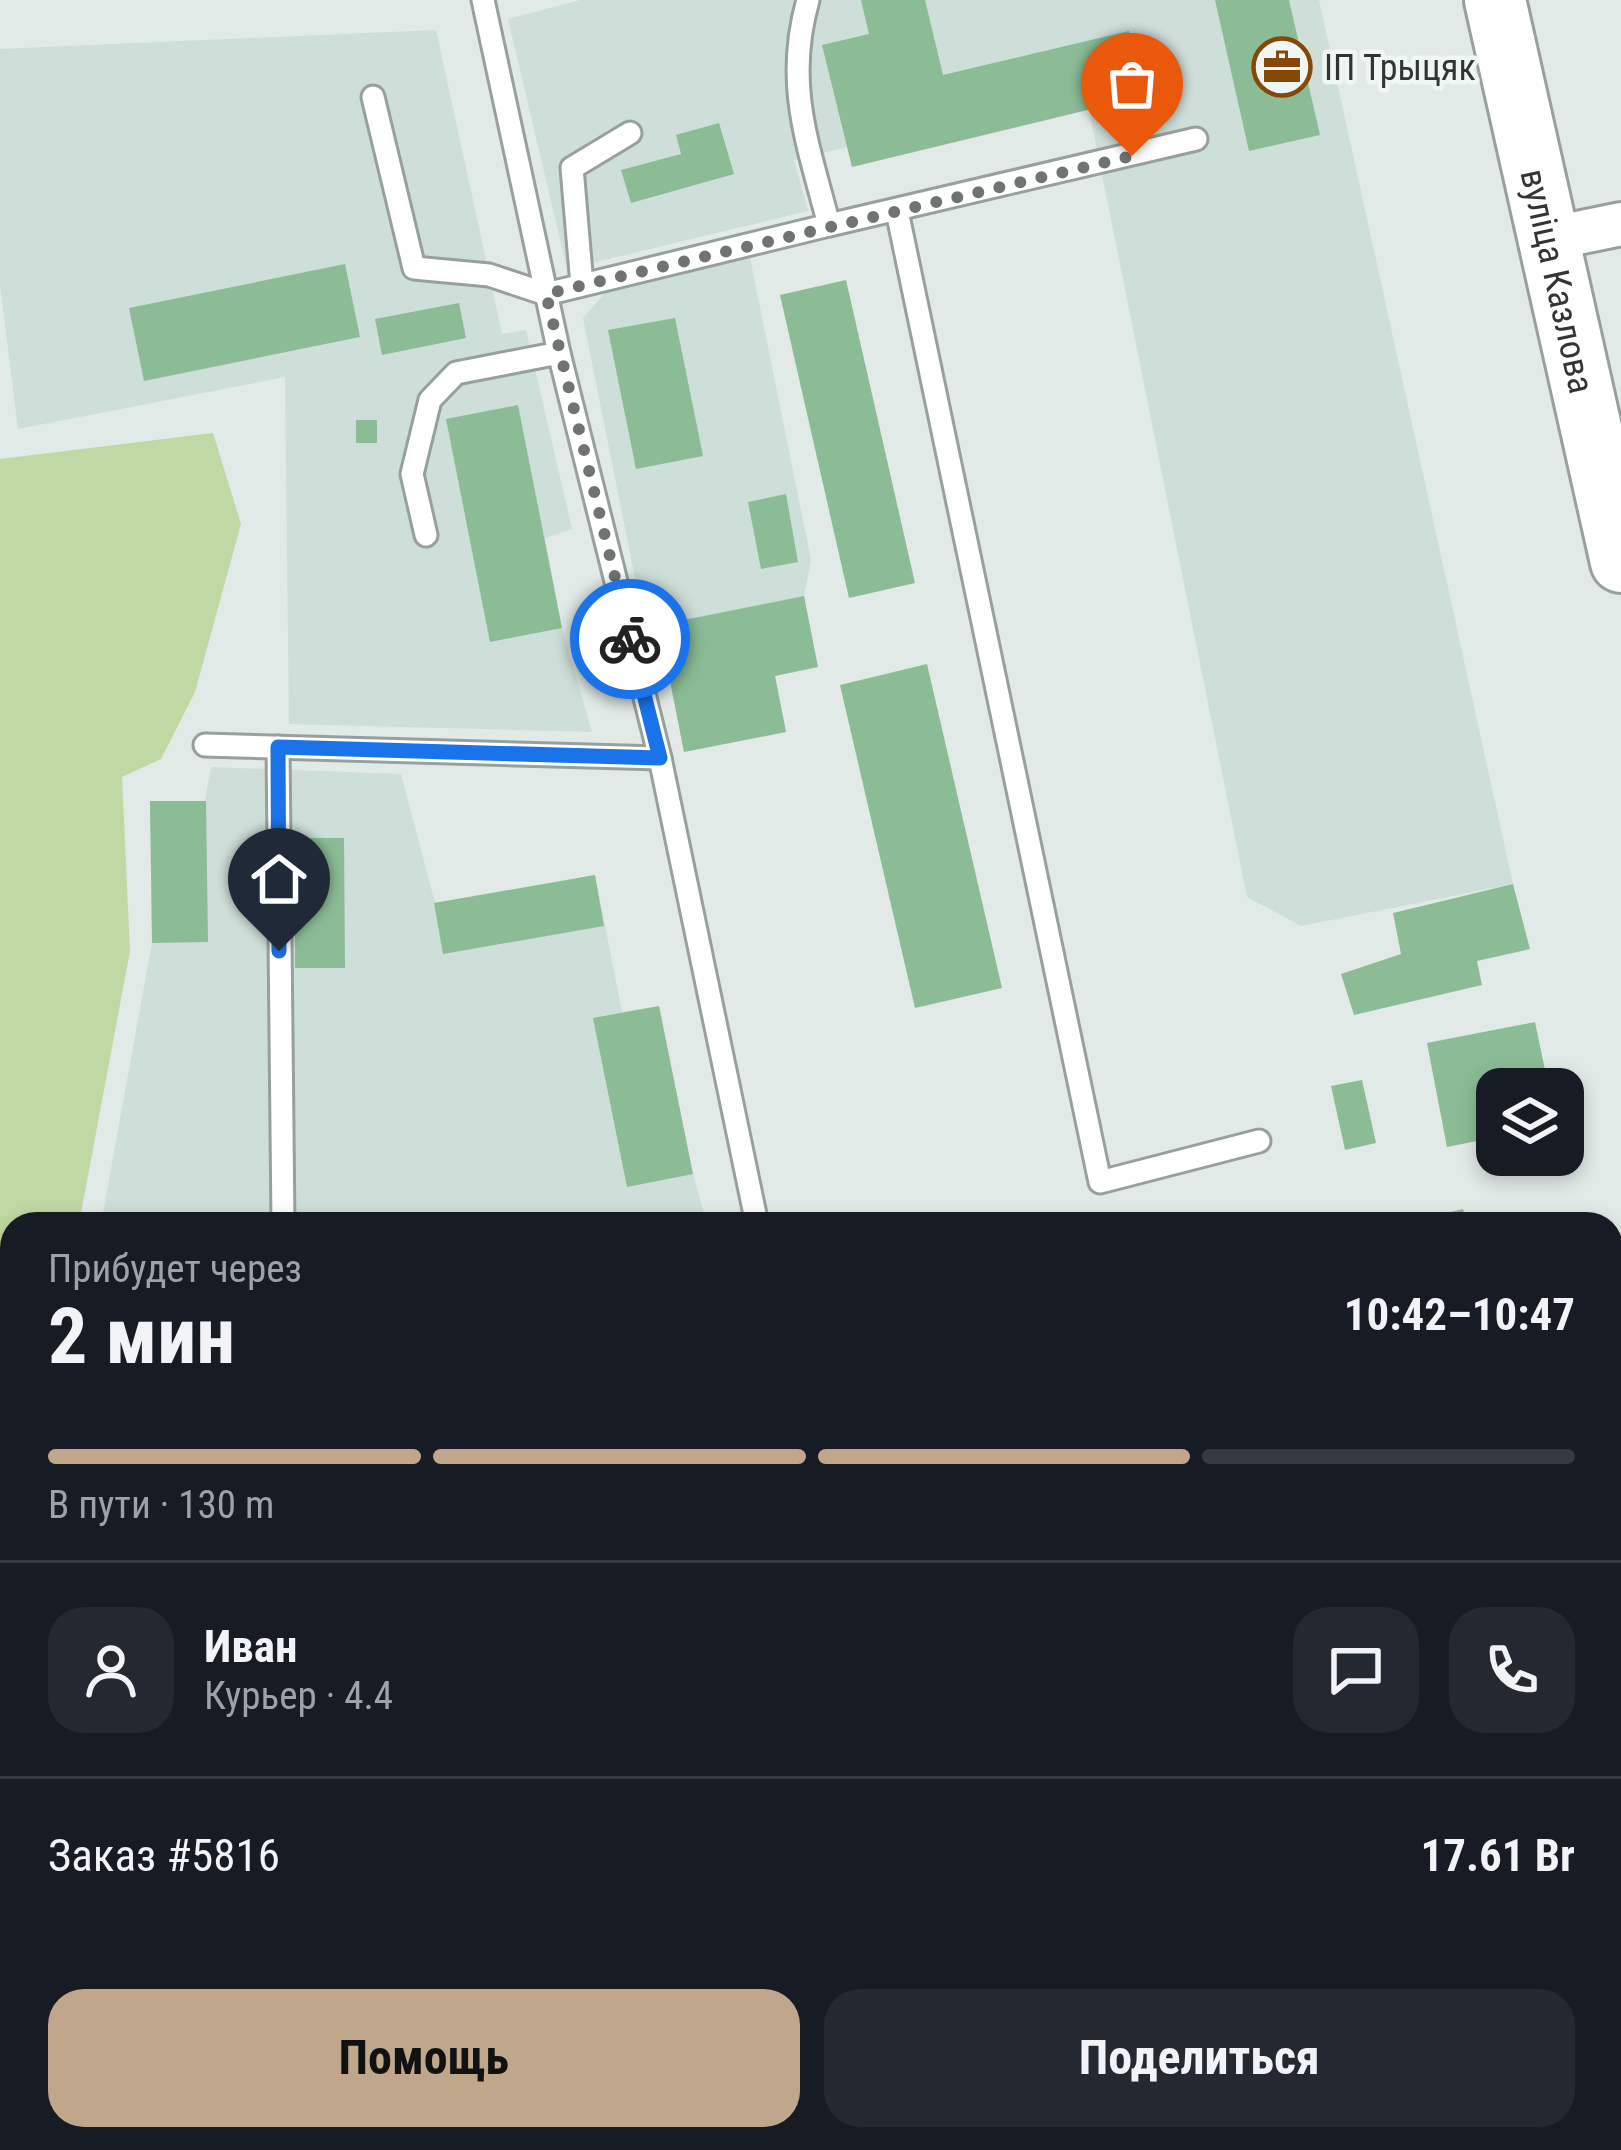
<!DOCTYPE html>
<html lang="ru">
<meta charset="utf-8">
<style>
body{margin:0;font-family:"Roboto Condensed",sans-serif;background:#242831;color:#f1f3f6;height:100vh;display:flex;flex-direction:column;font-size:45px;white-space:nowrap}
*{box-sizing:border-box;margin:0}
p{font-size:39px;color:#9ea1a6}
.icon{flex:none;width:66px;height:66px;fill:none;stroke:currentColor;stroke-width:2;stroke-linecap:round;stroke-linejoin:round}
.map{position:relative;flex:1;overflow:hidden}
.panel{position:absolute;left:0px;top:1212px;width:1623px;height:939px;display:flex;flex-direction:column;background:#171b24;border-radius:36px 36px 0 0;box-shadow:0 6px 18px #0003}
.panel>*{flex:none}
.controls{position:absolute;left:1476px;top:1068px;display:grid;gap:24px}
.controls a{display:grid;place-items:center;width:108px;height:108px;border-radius:24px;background:#171b24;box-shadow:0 6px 18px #0003;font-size:60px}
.pin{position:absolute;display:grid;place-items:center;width:102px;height:102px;color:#fff;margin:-123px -51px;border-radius:50% 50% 50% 0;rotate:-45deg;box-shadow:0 0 12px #0007}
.pin .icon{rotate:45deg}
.courier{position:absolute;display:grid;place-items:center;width:120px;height:120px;margin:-60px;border:9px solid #1a73e8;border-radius:50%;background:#fff;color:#222;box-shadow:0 3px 15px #0007}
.head em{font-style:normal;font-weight:700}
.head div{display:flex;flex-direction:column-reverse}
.head{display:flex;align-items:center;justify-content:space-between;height:204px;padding:0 48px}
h1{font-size:78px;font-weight:700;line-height:90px}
.bar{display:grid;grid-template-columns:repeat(4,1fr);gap:18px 12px;align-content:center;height:144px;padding:0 48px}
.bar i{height:15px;border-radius:9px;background:#363941}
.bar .selected{background:#c0a68a}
.bar p{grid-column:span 4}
.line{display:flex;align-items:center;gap:30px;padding:0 48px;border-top:3px solid #363941}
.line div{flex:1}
.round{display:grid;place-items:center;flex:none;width:126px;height:126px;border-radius:36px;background:#242831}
.action{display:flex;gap:24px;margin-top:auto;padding:24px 48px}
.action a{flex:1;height:138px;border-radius:36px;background:#c0a68a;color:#111;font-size:48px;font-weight:700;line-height:138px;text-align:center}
.action a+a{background:#242831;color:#f1f3f6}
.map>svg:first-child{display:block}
</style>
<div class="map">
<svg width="1621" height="2150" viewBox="0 0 1621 2150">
<rect width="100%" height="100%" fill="#e1eae7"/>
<!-- built -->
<g fill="#ceded8">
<path d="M580 0H1319L1513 884 1301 926 1247 897 1089 110 852 167 851 146 794 160 808 211 567 269 508 19Z"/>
<path d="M436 30 502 334 526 330 572 529 545 538 562 628 592 732 289 724 285 377 18 429 0 284V49Z"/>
<path d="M749 253 811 560 804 596 818 667 775 676 786 732 684 752 659 625 635 578 583 318 605 293Z"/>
<path d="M211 767 401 774 435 903 595 875 622 1012 659 1006 693 1174 707 1224H101L152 943 150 801H205Z"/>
<path d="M1621 1700V2150H1032L1030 2139H1611V1702Z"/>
<path d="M12 1710V1928L0 1930V1772Z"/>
<path d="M0 2016H12V2139H177V2150H0Z"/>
<path d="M513 2139H932L934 2150H515Z"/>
</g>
<!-- green -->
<path fill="#c0d8a3" d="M213 433 241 524 195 692 161 759 122 777 130 951 79 1224H12V1586L0 1651V459Z"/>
<!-- building -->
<g fill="#8bbc96">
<path d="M861 0H925L943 75 1129 31 1145 96 852 167 822 45 869 34Z"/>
<path d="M1215 0H1289L1320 135 1249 151Z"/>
<path d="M719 123 734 174 631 203 621 170 681 154 676 135Z"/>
<path d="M345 264 360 337 144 381 129 308Z"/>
<path d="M846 280 915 583 849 598 780 295Z"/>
<path d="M459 303 466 338 382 355 375 319Z"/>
<path d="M675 318 703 456 636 469 608 330Z"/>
<path d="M518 405 562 628 490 642 446 419Z"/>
<rect x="356" y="420" width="21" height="23"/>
<path d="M786 494 798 562 761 569 748 502Z"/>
<path d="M804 596 818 667 775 676 786 732 684 752 659 625Z"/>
<path d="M927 664 1002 988 915 1008 840 685Z"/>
<path d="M150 801H206L208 942 152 943Z"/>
<path d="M295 838H344L345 968H295Z"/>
<path d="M595 875 604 926 443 954 434 903Z"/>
<path d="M1513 884 1530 949 1477 961 1482 985 1354 1015 1341 974 1401 954 1393 913Z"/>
<path d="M659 1006 693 1174 627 1187 593 1018Z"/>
<path d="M1535 1022 1549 1089H1497V1137L1447 1147 1427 1043Z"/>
<path d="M1362 1080 1376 1143 1345 1150 1331 1086Z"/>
<path d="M1463 1209 1467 1224H1410V1222Z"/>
<path d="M1621 1419V1613L1611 1615V1421Z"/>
<path d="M1621 1700V1775H1619L1611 1736V1702Z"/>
<rect x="140" y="2139" width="37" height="11"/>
<path d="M279 2139H419L421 2150H281Z"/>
<path d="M1142 2139H1241L1243 2150H1144Z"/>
</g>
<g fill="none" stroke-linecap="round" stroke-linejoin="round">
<defs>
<g id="service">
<path d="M483 0 559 353 660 758 757 1224"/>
<path d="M373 97 414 268 489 275 546 294 829 225C808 144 784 84 808 0"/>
<path d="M897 211 1100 1182 1259 1141"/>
<path d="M829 225 1196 139"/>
<path d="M582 285 572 168 630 133"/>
<path d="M426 535 412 474 430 400 456 373 559 353"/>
<path d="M205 745 660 758"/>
<path d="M278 747 283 1224"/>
<path d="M1611 1630 1621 1628"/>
<path d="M0 1992 12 1990"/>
<path d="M993 2139 995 2150"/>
<path d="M1463 2139 1465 2150"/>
<path d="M795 2148V2150"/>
</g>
<path id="minor" d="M1548 239 1621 224"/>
<g id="secondary">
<path id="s1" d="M1495 0 1621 562"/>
</g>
</defs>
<!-- service casing -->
<use href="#service" stroke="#98a09d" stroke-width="27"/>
<!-- minor casing -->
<use href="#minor" stroke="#98a09d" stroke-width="48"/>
<!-- secondary casing -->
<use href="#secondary" stroke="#98a09d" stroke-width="66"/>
<!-- service -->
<use href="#service" stroke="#fff" stroke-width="21"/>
<!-- minor -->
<use href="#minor" stroke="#fff" stroke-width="42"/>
<!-- secondary -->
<use href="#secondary" stroke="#fff" stroke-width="60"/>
</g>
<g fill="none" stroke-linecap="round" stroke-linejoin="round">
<!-- done -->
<path stroke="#6f7473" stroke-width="12" stroke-dasharray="0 21.6" d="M630 639 546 294 1132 156"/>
<!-- route -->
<path stroke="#1a73e8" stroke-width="15" d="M279 951 278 747 660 758 630 639"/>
</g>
<!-- icons -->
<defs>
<symbol id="office-ring" viewBox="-11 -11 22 22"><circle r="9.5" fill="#eff7f4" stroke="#854807" stroke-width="1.5"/><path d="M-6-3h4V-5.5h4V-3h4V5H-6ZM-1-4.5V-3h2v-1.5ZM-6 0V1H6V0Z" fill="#854807"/></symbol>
</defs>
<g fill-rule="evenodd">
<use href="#office-ring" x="1249" y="34" width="66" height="66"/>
</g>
<g text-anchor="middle" stroke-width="9" stroke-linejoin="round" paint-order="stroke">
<!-- poi labels -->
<g font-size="36" fill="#323534" stroke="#eff7f4" text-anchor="start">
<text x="1324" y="80">ІП Трыцяк</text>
</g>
<!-- street labels -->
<g font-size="36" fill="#323534" stroke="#eff7f4">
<text dy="13" stroke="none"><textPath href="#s1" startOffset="288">вуліца Казлова</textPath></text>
</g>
</g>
</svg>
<div class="controls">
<a><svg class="icon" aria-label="layers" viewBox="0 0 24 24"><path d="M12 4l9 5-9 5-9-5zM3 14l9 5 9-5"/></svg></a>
</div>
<div class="pin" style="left:1132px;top:156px;background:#ea580c"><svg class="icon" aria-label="bag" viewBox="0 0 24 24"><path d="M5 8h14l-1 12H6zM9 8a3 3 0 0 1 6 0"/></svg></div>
<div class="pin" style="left:279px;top:951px;background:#1f2937"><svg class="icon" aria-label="home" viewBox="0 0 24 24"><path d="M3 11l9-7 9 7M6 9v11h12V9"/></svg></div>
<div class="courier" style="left:630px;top:639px"><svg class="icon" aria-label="bike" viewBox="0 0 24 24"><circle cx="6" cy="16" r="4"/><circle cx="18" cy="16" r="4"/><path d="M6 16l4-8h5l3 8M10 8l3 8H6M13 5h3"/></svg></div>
<section class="panel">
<div class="head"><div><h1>2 мин</h1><p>Прибудет через</p></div><em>10:42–10:47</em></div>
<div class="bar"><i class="selected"></i><i class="selected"></i><i class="selected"></i><i></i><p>В пути · 130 m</p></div>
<div class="line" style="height:216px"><a class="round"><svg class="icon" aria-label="person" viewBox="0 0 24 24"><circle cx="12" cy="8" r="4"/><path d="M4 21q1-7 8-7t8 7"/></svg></a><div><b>Иван</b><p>Курьер · 4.4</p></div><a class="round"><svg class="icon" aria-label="chat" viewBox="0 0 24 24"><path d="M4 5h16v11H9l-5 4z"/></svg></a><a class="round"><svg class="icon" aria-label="phone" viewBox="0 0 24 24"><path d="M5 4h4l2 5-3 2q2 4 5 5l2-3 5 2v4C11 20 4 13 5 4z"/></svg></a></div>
<div class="line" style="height:156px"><div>Заказ #5816</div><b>17.61 Br</b></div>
<div class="action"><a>Помощь</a><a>Поделиться</a></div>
</section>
</div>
